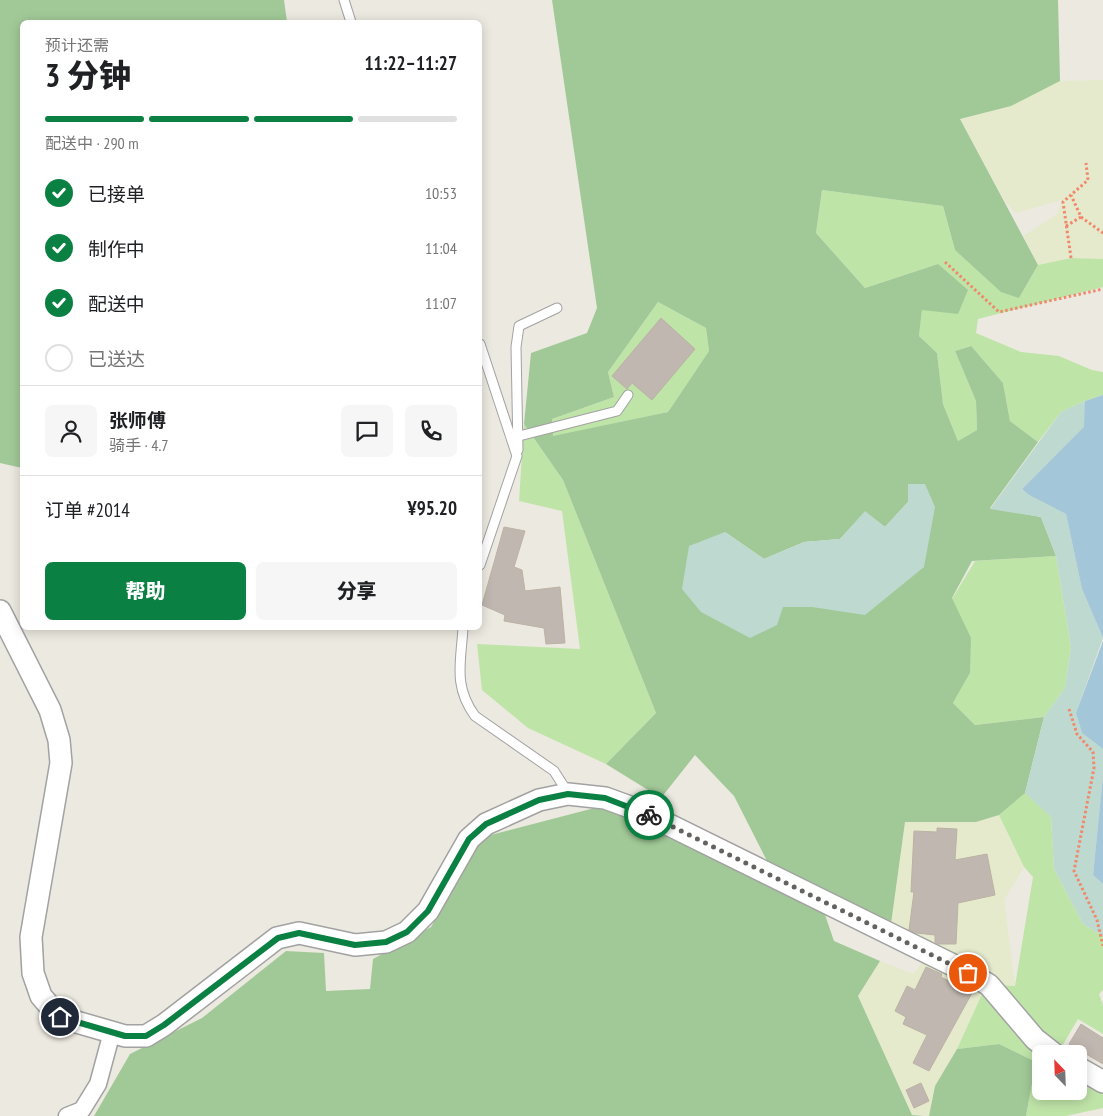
<!DOCTYPE html>
<html lang="zh">
<meta charset="utf-8">
<style>
body{margin:0;font-family:"PT Sans Narrow","Noto Sans SC",sans-serif;background:#f6f6f6;color:#202124;height:100vh;display:flex;flex-direction:column;font-size:19px;white-space:nowrap}
*{box-sizing:border-box;margin:0}
p{font-size:16px;color:#757577}
.icon{flex:none;width:28px;height:28px;fill:none;stroke:currentColor;stroke-width:2;stroke-linecap:round;stroke-linejoin:round}
.map{position:relative;flex:1;overflow:hidden}
.side{position:absolute;left:20px;top:20px;width:462px;height:610px;display:flex;flex-direction:column;background:#fff;border-radius:8px;box-shadow:0 2px 12px #0003}
.side>*{flex:none}
.needle{width:32px;rotate:337deg}
.buttons{position:absolute;left:1032px;top:1045px;display:grid;gap:10px}
.buttons a{display:grid;place-items:center;width:55px;height:55px;border-radius:8px;background:#fff;box-shadow:0 2px 12px #0003;font-size:25px}
.pin{position:absolute;display:grid;place-items:center;width:42px;height:42px;color:#fff;margin:-21px;border:2px solid #fff;border-radius:50%;box-shadow:0 1px 5px #0007}
.courier{position:absolute;display:grid;place-items:center;width:50px;height:50px;margin:-25px;border:4px solid #0b8043;border-radius:50%;background:#fff;color:#222;box-shadow:0 1px 6px #0007}
.overview em{font-style:normal;font-weight:800}
.overview div{display:flex;flex-direction:column-reverse}
.overview{display:flex;align-items:center;justify-content:space-between;height:85px;padding:0 25px}
h1{font-size:32px;font-weight:800;line-height:38px}
.bar{display:grid;grid-template-columns:repeat(4,1fr);gap:8px 5px;align-content:center;height:60px;padding:0 25px}
.bar i{height:6px;border-radius:4px;background:#e0e0e0}
.bar .current{background:#0b8043}
.bar p{grid-column:span 4}
.line{display:flex;align-items:center;gap:12px;padding:0 25px;border-top:1px solid #e0e0e0}
.line div{flex:1}
.round{display:grid;place-items:center;flex:none;width:52px;height:52px;border-radius:8px;background:#f6f6f6}
ol{padding:0 25px;list-style:none}
li{display:flex;align-items:center;gap:15px;height:55px}
li p{margin-inline-start:auto}
li .icon{padding:5px;border-radius:50%;background:#0b8043;color:#fff;stroke-width:4}
li:last-child{color:#757577}
li i{width:28px;height:28px;border:2px solid #e0e0e0;border-radius:50%}
.button{display:flex;gap:10px;margin-top:auto;padding:10px 25px}
.button a{flex:1;height:58px;border-radius:8px;background:#0b8043;color:#fff;font-size:20px;font-weight:800;line-height:58px;text-align:center}
.button a+a{background:#f6f6f6;color:#202124}
.map>svg:first-child{display:block}
</style>
<div class="map">
<svg width="1103" height="1116" viewBox="0 0 1103 1116">
<rect width="100%" height="100%" fill="#ece9e0"/>
<!-- farmland -->
<g fill="#e5eacc">
<path d="M1103 80V259L1071 258 1038 265 1023 236 1057 214 1062 200 1016 213 1006 203 960 119 1011 106 1060 81Z"/>
<path d="M999 815 1024 867 1004 900 1015 986 996 985 891 924 905 822H976Z"/>
<path d="M880 961 914 974 923 961 983 992 957 1049 935 1086 929 1116 912 1115 858 996Z"/>
</g>
<!-- grass -->
<g fill="#bfe4a8">
<path d="M822 190 943 206 955 250 1019 298 1038 265 1071 258 1103 259V287L978 319 976 333 1021 352 1059 356 1092 370 1103 372V395L1085 401 1061 412 1038 442 1010 421 1003 383 970 346 955 351 976 401 977 430 958 441 943 404 937 353 919 336 922 310 938 264 865 288 816 233Z"/>
<path d="M658 302 706 328 709 351 668 412 553 437 552 419 614 397 608 372Z"/>
<path d="M524 424 563 480 656 713 606 764 528 728 482 690 477 644 580 649 562 511 519 501Z"/>
<path d="M1056 556 1071 647 1065 688 1044 717 975 725 953 703 970 673 952 599 975 561Z"/>
<path d="M1025 792 1051 817 1054 869 1083 924 1103 936V990L1099 994 1103 1005V1034L1078 1019 1061 1048 1037 1027 996 985 1015 986 1033 877 1024 867 999 815Z"/>
<path d="M983 992 995 1001 1041 1057V1091H1079V1078L1103 1093V1108L1066 1116H1026L1036 1062 999 1044 957 1049Z"/>
</g>
<!-- forest -->
<g fill="#a1c997" fill-rule="evenodd">
<path d="M0 0H284L287 22H22V468L0 463Z"/>
<path d="M552 0H1058L1060 81 1011 106 960 119 1038 265 1019 298 1001 292 955 250 943 206 822 190 816 233 865 288 938 264 968 290 958 314 922 310 919 336 937 353 943 404 958 441 977 430 976 401 955 351 971 346 1003 383 1010 421 1038 442 990 508 1041 517 1056 556 972 561 952 598 971 638 970 673 953 703 975 725 1044 717 1025 793 999 815 976 822H905L891 924 767 861 734 796 695 755 661 798 606 764 656 713 563 480 524 424 531 353 587 333 597 308ZM658 302 706 328 709 351 668 412 553 436 552 419 614 397 608 372ZM908 484 924 567 812 607H783L725 532 764 559 804 542 840 539 865 512 885 527 908 502Z"/>
<path d="M606 805 823 909 834 941 880 961 858 996 912 1115 924 1116H94L130 1054 202 1018 286 951 324 953 326 991 370 989 373 959 431 927 483 837Z"/>
<path d="M999 1044 1036 1062 1026 1116H929L935 1086 957 1049Z"/>
</g>
<!-- wetland -->
<g fill="#bed9d0">
<path d="M1085 401V427L1022 489 1029 495 1066 514 1082 589 1103 638 1076 713 1082 733 1103 749V775L1093 875 1103 884V936L1083 924 1054 869 1051 817 1025 793 1044 717 1065 688 1071 647 1056 556 1041 517 990 509 1061 412Z"/>
<path d="M908 484H925L935 507 924 567 865 615 812 607H783L777 625 750 638 701 612 682 589 689 546 725 532 764 559 804 542 840 539 865 511 885 527 908 502Z"/>
</g>
<!-- water -->
<g fill="#a3c6d8">
<path d="M1103 395V638L1082 589 1066 514 1029 495 1022 489 1084 427 1085 401Z"/>
<path d="M1103 641V749L1082 733 1076 713Z"/>
<path d="M1103 775V884L1093 875Z"/>
</g>
<!-- building -->
<g fill="#c0b8b0" stroke="#bcb1a4">
<path d="M661 318 695 349 652 400 632 383 627 389 612 376Z"/>
<path d="M504 527 525 531 514 567 522 570 525 591 560 587 565 643 546 644 544 628 504 621 505 615 482 605Z"/>
<path d="M937 828 957 829 955 860 987 854 995 895 958 903 956 944H938L935 942V935L916 933 909 930 914 892H911L914 831 937 832Z"/>
<path d="M926 967 942 974 941 977 972 993 929 1071 913 1063 927 1035 903 1024 906 1017 895 1011 907 986 915 990Z"/>
<path d="M1081 1024 1103 1038V1064L1069 1044Z"/>
<path d="M921 1083 929 1101 914 1108 906 1090Z"/>
</g>
<g fill="none" stroke-linecap="round" stroke-linejoin="round">
<defs>
<g id="service">
<path d="M344 0 351 22"/>
<path d="M480 344 517 456 480 565"/>
<path d="M519 436 617 411 628 395"/>
<path d="M518 450 516 347 519 326 557 308"/>
<path d="M463 628C461 662 453 686 475 716L554 771 568 793"/>
</g>
<path id="minor" d="M67 1116 82 1110 98 1084 112 1032"/>
<g id="tertiary">
<path d="M0 611 50 710 59 740 61 763 31 937 33 973 41 996 59 1017 125 1036H146L164 1025 277 938 299 933 355 945 386 942 407 932 428 911 469 839 486 824 539 800 568 794 605 798 641 811 969 973 989 985 1035 1039 1054 1054"/>
<path d="M1079 1068 1103 1082"/>
</g>
</defs>
<!-- service casing -->
<use href="#service" stroke="#a2a2a2" stroke-width="11"/>
<!-- minor casing -->
<use href="#minor" stroke="#a2a2a2" stroke-width="19"/>
<!-- tertiary casing -->
<use href="#tertiary" stroke="#a2a2a2" stroke-width="24"/>
<!-- path -->
<g stroke="#f1886c" stroke-width="3" stroke-dasharray="2.5 2.5" stroke-linecap="butt">
<path d="M1081 217 1103 233"/>
<path d="M1066 226 1081 217 1071 195"/>
<path d="M1071 258 1063 202 1088 180 1086 163"/>
<path d="M945 262 999 312 1103 289"/>
<path d="M1069 709 1077 734 1093 752 1094 768 1074 871 1097 920 1103 946"/>
</g>
<!-- service -->
<use href="#service" stroke="#fff" stroke-width="9"/>
<!-- minor -->
<use href="#minor" stroke="#fff" stroke-width="16"/>
<!-- tertiary -->
<use href="#tertiary" stroke="#fff" stroke-width="21"/>
</g>
<g fill="none" stroke-linecap="round" stroke-linejoin="round">
<!-- done -->
<path stroke="#646360" stroke-width="5" stroke-dasharray="0 9" d="M649 815 968 973"/>
<!-- route -->
<path stroke="#0b8043" stroke-width="6" d="M60 1017 125 1036H146L164 1025 278 938 299 933 355 945 386 942 407 932 428 911 469 839 486 824 539 800 568 794 605 798 649 815"/>
</g>
</svg>
<div class="buttons">
<a><svg class="needle" viewBox="-14 -14 28 28"><path d="M0-13l5 13h-10z" fill="#e53935"/><path d="M0 13l5-13h-10z" fill="#757577"/></svg></a>
</div>
<div class="pin" style="left:968px;top:973px;background:#ea580c"><svg class="icon" aria-label="bag" viewBox="0 0 24 24"><path d="M5 8h14l-1 12H6zM9 8a3 3 0 0 1 6 0"/></svg></div>
<div class="pin" style="left:60px;top:1017px;background:#1f2937"><svg class="icon" aria-label="home" viewBox="0 0 24 24"><path d="M3 11l9-7 9 7M6 9v11h12V9"/></svg></div>
<div class="courier" style="left:649px;top:815px"><svg class="icon" aria-label="bike" viewBox="0 0 24 24"><circle cx="6" cy="16" r="4"/><circle cx="18" cy="16" r="4"/><path d="M6 16l4-8h5l3 8M10 8l3 8H6M13 5h3"/></svg></div>
<section class="side">
<div class="overview"><div><h1>3 分钟</h1><p>预计还需</p></div><em>11:22–11:27</em></div>
<div class="bar"><i class="current"></i><i class="current"></i><i class="current"></i><i></i><p>配送中 · 290 m</p></div>
<ol>
<li><svg class="icon" aria-label="check" viewBox="0 0 24 24"><path d="M5 12l5 5 9-10"/></svg>已接单<p>10:53</p></li>
<li><svg class="icon" aria-label="check" viewBox="0 0 24 24"><path d="M5 12l5 5 9-10"/></svg>制作中<p>11:04</p></li>
<li><svg class="icon" aria-label="check" viewBox="0 0 24 24"><path d="M5 12l5 5 9-10"/></svg>配送中<p>11:07</p></li>
<li><i></i>已送达</li>
</ol>
<div class="line" style="height:90px"><a class="round"><svg class="icon" aria-label="person" viewBox="0 0 24 24"><circle cx="12" cy="8" r="4"/><path d="M4 21q1-7 8-7t8 7"/></svg></a><div><b>张师傅</b><p>骑手 · 4.7</p></div><a class="round"><svg class="icon" aria-label="chat" viewBox="0 0 24 24"><path d="M4 5h16v11H9l-5 4z"/></svg></a><a class="round"><svg class="icon" aria-label="phone" viewBox="0 0 24 24"><path d="M5 4h4l2 5-3 2q2 4 5 5l2-3 5 2v4C11 20 4 13 5 4z"/></svg></a></div>
<div class="line" style="height:65px"><div>订单 #2014</div><b>¥95.20</b></div>
<div class="button"><a>帮助</a><a>分享</a></div>
</section>
</div>
